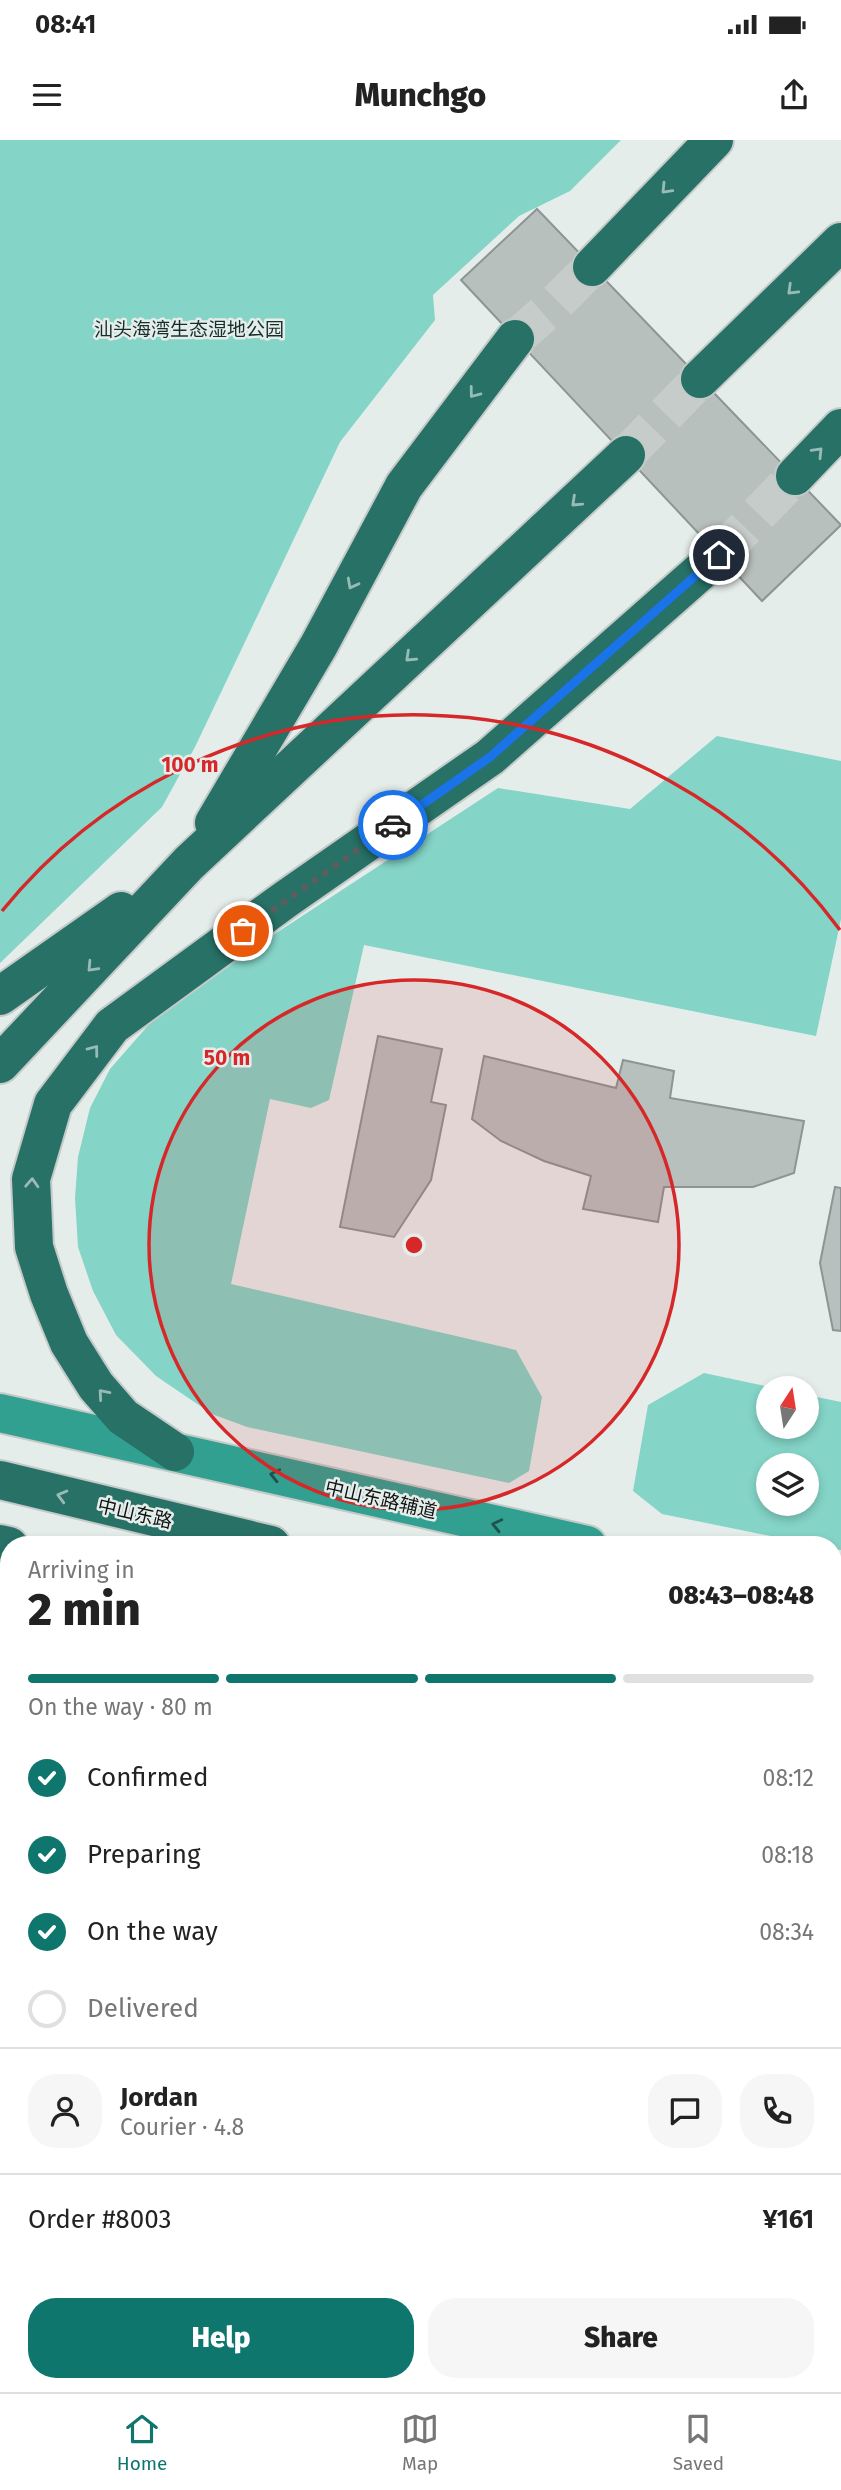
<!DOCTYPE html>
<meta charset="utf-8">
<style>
body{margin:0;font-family:"Fira Sans","Noto Sans SC",sans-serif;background:#f6f6f6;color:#222;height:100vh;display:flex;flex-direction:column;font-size:26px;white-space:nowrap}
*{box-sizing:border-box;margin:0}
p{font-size:23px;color:#767676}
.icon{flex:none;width:38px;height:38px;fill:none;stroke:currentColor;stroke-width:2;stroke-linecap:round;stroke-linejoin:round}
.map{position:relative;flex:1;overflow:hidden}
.panel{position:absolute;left:0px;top:1396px;width:842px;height:856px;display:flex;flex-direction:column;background:#fff;border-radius:28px 28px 0 0;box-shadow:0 4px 10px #0003}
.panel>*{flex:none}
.needle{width:46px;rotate:12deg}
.fabs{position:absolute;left:756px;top:1236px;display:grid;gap:14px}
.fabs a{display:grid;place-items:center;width:63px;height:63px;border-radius:50%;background:#fff;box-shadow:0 4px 10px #0003;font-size:35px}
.pin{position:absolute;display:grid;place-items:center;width:60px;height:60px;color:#fff;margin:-30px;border:4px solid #fff;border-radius:50%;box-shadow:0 2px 7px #0007}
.courier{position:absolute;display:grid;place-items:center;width:70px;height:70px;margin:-35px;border:5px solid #1a73e8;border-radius:50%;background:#fff;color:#222;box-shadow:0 2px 9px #0007}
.headline em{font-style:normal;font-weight:800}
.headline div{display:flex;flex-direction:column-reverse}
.headline{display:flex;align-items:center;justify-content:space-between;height:119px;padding:0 28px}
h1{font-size:46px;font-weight:800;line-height:52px}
.bar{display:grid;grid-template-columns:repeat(4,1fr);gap:10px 7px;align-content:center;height:84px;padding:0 28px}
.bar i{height:9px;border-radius:5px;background:#e0e0e0}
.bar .on{background:#0f766e}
.bar p{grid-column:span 4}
.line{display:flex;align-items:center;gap:18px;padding:0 28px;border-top:2px solid #e0e0e0}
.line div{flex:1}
.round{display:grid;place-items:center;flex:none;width:74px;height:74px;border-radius:28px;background:#f6f6f6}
ol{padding:0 28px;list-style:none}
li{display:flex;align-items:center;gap:21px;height:77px}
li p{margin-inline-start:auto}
li .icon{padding:7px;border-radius:50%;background:#0f766e;color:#fff;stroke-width:4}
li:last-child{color:#767676}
li i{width:38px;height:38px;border:4px solid #e0e0e0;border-radius:50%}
.action{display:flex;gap:14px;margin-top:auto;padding:14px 28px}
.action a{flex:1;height:80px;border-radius:28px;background:#0f766e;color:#fff;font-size:28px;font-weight:800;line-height:80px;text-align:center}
.action a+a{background:#f6f6f6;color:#222}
.status{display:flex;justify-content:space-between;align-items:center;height:49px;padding:0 35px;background:#fff;direction:ltr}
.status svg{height:19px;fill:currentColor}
header{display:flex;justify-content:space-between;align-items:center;height:91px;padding:0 28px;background:#fff;font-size:32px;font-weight:800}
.menu{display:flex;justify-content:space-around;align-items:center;height:98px;border-top:2px solid #e0e0e0;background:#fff;font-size:19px;color:#767676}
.menu a{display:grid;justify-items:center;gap:4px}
.menu .on{color:#0f766e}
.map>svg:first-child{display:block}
</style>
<div class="status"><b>08:41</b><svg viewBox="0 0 49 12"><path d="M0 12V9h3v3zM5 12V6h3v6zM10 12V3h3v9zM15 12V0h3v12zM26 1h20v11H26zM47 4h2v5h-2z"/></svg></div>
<header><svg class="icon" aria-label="menu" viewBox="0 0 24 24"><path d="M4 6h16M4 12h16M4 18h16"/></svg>Munchgo<svg class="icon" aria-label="share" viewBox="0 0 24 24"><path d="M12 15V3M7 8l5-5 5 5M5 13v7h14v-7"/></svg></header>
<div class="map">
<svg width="841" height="2252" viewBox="0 0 841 2252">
<rect width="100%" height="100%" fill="#e5edeb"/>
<!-- green -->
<g fill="#84d4c7" fill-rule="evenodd">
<path d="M0 0H621L570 51 519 76 433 155 435 180 340 302 195 607 162 667 0 823Z"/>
<path d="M717 596 841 621V779L816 896 364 805 329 960 311 968 270 959 231 1144 516 1210 542 1257 529 1331 509 1343 247 1287 212 1274 156 1236 116 1195 93 1151 78 1107 75 1058 78 1017 90 968 110 929 159 873 218 831 498 648 630 669Z"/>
<path d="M704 1233 774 1248H768V1286H807V1255L841 1262V1410L833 1409V1405H815L662 1374 633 1351 648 1265ZM768 1325H807V1363H768Z"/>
<path d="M0 1545 9 1547V2188L0 2193Z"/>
</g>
<!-- building -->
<g fill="#b8c0be" stroke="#8d9594" stroke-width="2">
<path d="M537 69 841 385 762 461 461 140Z"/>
<path d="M378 896 442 909 431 962 446 965 431 1040 394 1097 340 1087Z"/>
<path d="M484 916 616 948 623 920 674 931 670 958 804 981 794 1033 753 1047H664L658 1082 583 1069 591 1036 544 1021 501 1001 472 979Z"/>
<path d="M835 1047 841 1048V1191L833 1190 820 1123Z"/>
<path d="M833 1821 841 1822V1895L833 1894Z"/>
<path d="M833 2060 841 2061V2140L833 2139Z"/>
<path d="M424 2244H484L482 2252H466Z"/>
</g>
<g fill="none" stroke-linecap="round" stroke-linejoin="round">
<!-- highway-tunnel -->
<g stroke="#c5ccca" stroke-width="38" stroke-dasharray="38 19" stroke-linecap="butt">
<path d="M515 199 555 164 592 127"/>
<path d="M626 315 700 239"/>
<path d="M719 415 795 336"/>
</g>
<defs>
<path id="lane" d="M0 1812 9 1814"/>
<path id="street" d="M0 2217 9 2212"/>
<g id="secondary">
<path d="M0 1273 587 1405"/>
<path d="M833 1461 841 1462"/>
<path d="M0 1487 9 1489"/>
<path d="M833 1691 841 1692"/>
</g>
<g id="highway">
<path d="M592 127 714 0"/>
<path d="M700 239 841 102"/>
<path d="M795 336 841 288"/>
<path d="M214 683 319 505 404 346 515 199"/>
<path d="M0 856 121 771"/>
<path d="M0 924 189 723 626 315"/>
<path d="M175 1312 123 1277 96 1246 69 1203 49 1154 34 1107 31 1039 53 964 112 886 286 759 490 617 719 415"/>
<path d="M0 1340 271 1405"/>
<path d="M0 1404 9 1406"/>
<path d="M833 1535 841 1536"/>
<path d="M833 1600 841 1602"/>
</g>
</defs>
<!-- lane casing -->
<use href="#lane" stroke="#c3cac8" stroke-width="24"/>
<!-- street casing -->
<use href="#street" stroke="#c3cac8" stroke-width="42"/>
<!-- secondary casing -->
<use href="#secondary" stroke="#c3cac8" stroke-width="42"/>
<!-- highway casing -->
<use href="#highway" stroke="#c3cac8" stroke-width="42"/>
<!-- lane -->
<use href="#lane" stroke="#6bbdb0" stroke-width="21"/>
<!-- street -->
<use href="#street" stroke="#6bbdb0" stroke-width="38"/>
<!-- secondary -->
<use href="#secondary" stroke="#31a091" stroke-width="38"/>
<!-- highway -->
<use href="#highway" stroke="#277167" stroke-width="38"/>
</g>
<!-- one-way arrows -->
<defs><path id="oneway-chevron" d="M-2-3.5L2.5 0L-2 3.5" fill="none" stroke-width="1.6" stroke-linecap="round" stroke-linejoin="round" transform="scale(1.75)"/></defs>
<g stroke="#99bbb6">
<use href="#oneway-chevron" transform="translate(666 49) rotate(134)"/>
<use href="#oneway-chevron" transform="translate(792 150) rotate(136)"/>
<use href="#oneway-chevron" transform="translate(474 253) rotate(127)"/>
<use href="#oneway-chevron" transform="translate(818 312) rotate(-46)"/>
<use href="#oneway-chevron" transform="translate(576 362) rotate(137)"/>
<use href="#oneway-chevron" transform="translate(352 444) rotate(118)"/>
<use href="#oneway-chevron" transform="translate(410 517) rotate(137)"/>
<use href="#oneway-chevron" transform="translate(92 827) rotate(133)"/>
<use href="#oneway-chevron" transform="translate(94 910) rotate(-53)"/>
<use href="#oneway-chevron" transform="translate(32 1043) rotate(-87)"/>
<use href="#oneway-chevron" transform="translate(103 1254) rotate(-131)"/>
<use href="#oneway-chevron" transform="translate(62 1356) rotate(-165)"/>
</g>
<g stroke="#1e524b">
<use href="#oneway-chevron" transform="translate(275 1335) rotate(-167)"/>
<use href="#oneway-chevron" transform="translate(497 1385) rotate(-167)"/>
</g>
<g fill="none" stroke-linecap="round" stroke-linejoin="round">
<!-- done -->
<path stroke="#5a5f5d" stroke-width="7" stroke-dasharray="0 12.6" d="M243 791 393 685"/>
<!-- route -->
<path stroke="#1a73e8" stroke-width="9" d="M393 685 490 617 719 415"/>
</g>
<!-- distance rings -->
<circle cx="414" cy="1105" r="265" fill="#d62828" fill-opacity=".12"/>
<g fill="none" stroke="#d62828" stroke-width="3.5">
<circle cx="414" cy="1105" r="265"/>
<path d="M2 771A530 530 0 0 1 840 790"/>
</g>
<g text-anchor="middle" stroke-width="5" stroke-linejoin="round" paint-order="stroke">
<!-- park labels -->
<g font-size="19" fill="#172f2b" stroke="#e5edeb">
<text x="189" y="196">汕头海湾生态湿地公园</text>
</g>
<!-- street labels -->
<g font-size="19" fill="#0f1211" stroke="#e5edeb">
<text transform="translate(381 1359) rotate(13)" y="7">中山东路辅道</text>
<text transform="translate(135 1373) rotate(13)" y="7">中山东路</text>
</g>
</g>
<circle cx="414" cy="1105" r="10" fill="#d62828" stroke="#e5edeb" stroke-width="3.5"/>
<g font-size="21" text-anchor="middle" font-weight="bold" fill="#d62828" stroke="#e5edeb" stroke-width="5" stroke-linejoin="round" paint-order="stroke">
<text x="190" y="632">100 m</text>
<text x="227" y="925">50 m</text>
</g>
</svg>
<div class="fabs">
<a><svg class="needle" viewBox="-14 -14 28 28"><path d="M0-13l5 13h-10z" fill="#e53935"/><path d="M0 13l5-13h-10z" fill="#767676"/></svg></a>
<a><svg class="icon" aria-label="layers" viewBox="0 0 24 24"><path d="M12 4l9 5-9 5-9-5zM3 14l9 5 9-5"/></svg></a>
</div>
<div class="pin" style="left:243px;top:791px;background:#ea580c"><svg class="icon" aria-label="bag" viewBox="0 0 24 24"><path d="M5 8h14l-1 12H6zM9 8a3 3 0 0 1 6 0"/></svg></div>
<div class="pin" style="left:719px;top:415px;background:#1f2937"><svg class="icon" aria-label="home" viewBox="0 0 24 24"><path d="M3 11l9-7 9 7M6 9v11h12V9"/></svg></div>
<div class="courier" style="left:393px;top:685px"><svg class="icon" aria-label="car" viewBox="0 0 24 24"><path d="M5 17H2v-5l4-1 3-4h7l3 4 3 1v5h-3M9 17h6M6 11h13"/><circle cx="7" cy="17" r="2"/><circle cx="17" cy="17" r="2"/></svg></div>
<section class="panel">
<div class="headline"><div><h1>2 min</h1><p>Arriving in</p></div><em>08:43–08:48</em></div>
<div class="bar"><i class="on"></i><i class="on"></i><i class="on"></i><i></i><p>On the way · 80 m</p></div>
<ol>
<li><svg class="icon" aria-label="check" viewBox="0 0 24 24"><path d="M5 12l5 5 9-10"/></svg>Confirmed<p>08:12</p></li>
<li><svg class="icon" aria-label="check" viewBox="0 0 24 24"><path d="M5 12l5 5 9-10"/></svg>Preparing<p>08:18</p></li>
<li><svg class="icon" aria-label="check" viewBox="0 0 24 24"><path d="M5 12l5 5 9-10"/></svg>On the way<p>08:34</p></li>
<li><i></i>Delivered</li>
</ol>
<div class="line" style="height:126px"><a class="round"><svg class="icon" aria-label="person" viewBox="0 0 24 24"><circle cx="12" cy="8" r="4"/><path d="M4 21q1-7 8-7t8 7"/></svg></a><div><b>Jordan</b><p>Courier · 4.8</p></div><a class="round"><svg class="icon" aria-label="chat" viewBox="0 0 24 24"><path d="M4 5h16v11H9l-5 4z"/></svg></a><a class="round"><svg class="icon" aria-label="phone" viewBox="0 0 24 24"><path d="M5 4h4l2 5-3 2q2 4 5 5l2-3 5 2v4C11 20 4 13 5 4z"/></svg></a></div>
<div class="line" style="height:91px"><div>Order #8003</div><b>¥161</b></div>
<div class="action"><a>Help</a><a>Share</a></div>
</section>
</div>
<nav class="menu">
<a class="on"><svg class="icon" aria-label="home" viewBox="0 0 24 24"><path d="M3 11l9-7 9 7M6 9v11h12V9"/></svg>Home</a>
<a><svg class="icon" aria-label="map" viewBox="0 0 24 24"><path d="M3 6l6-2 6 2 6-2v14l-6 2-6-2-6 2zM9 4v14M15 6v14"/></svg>Map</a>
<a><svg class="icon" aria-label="saved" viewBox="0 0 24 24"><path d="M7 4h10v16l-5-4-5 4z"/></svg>Saved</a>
</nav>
